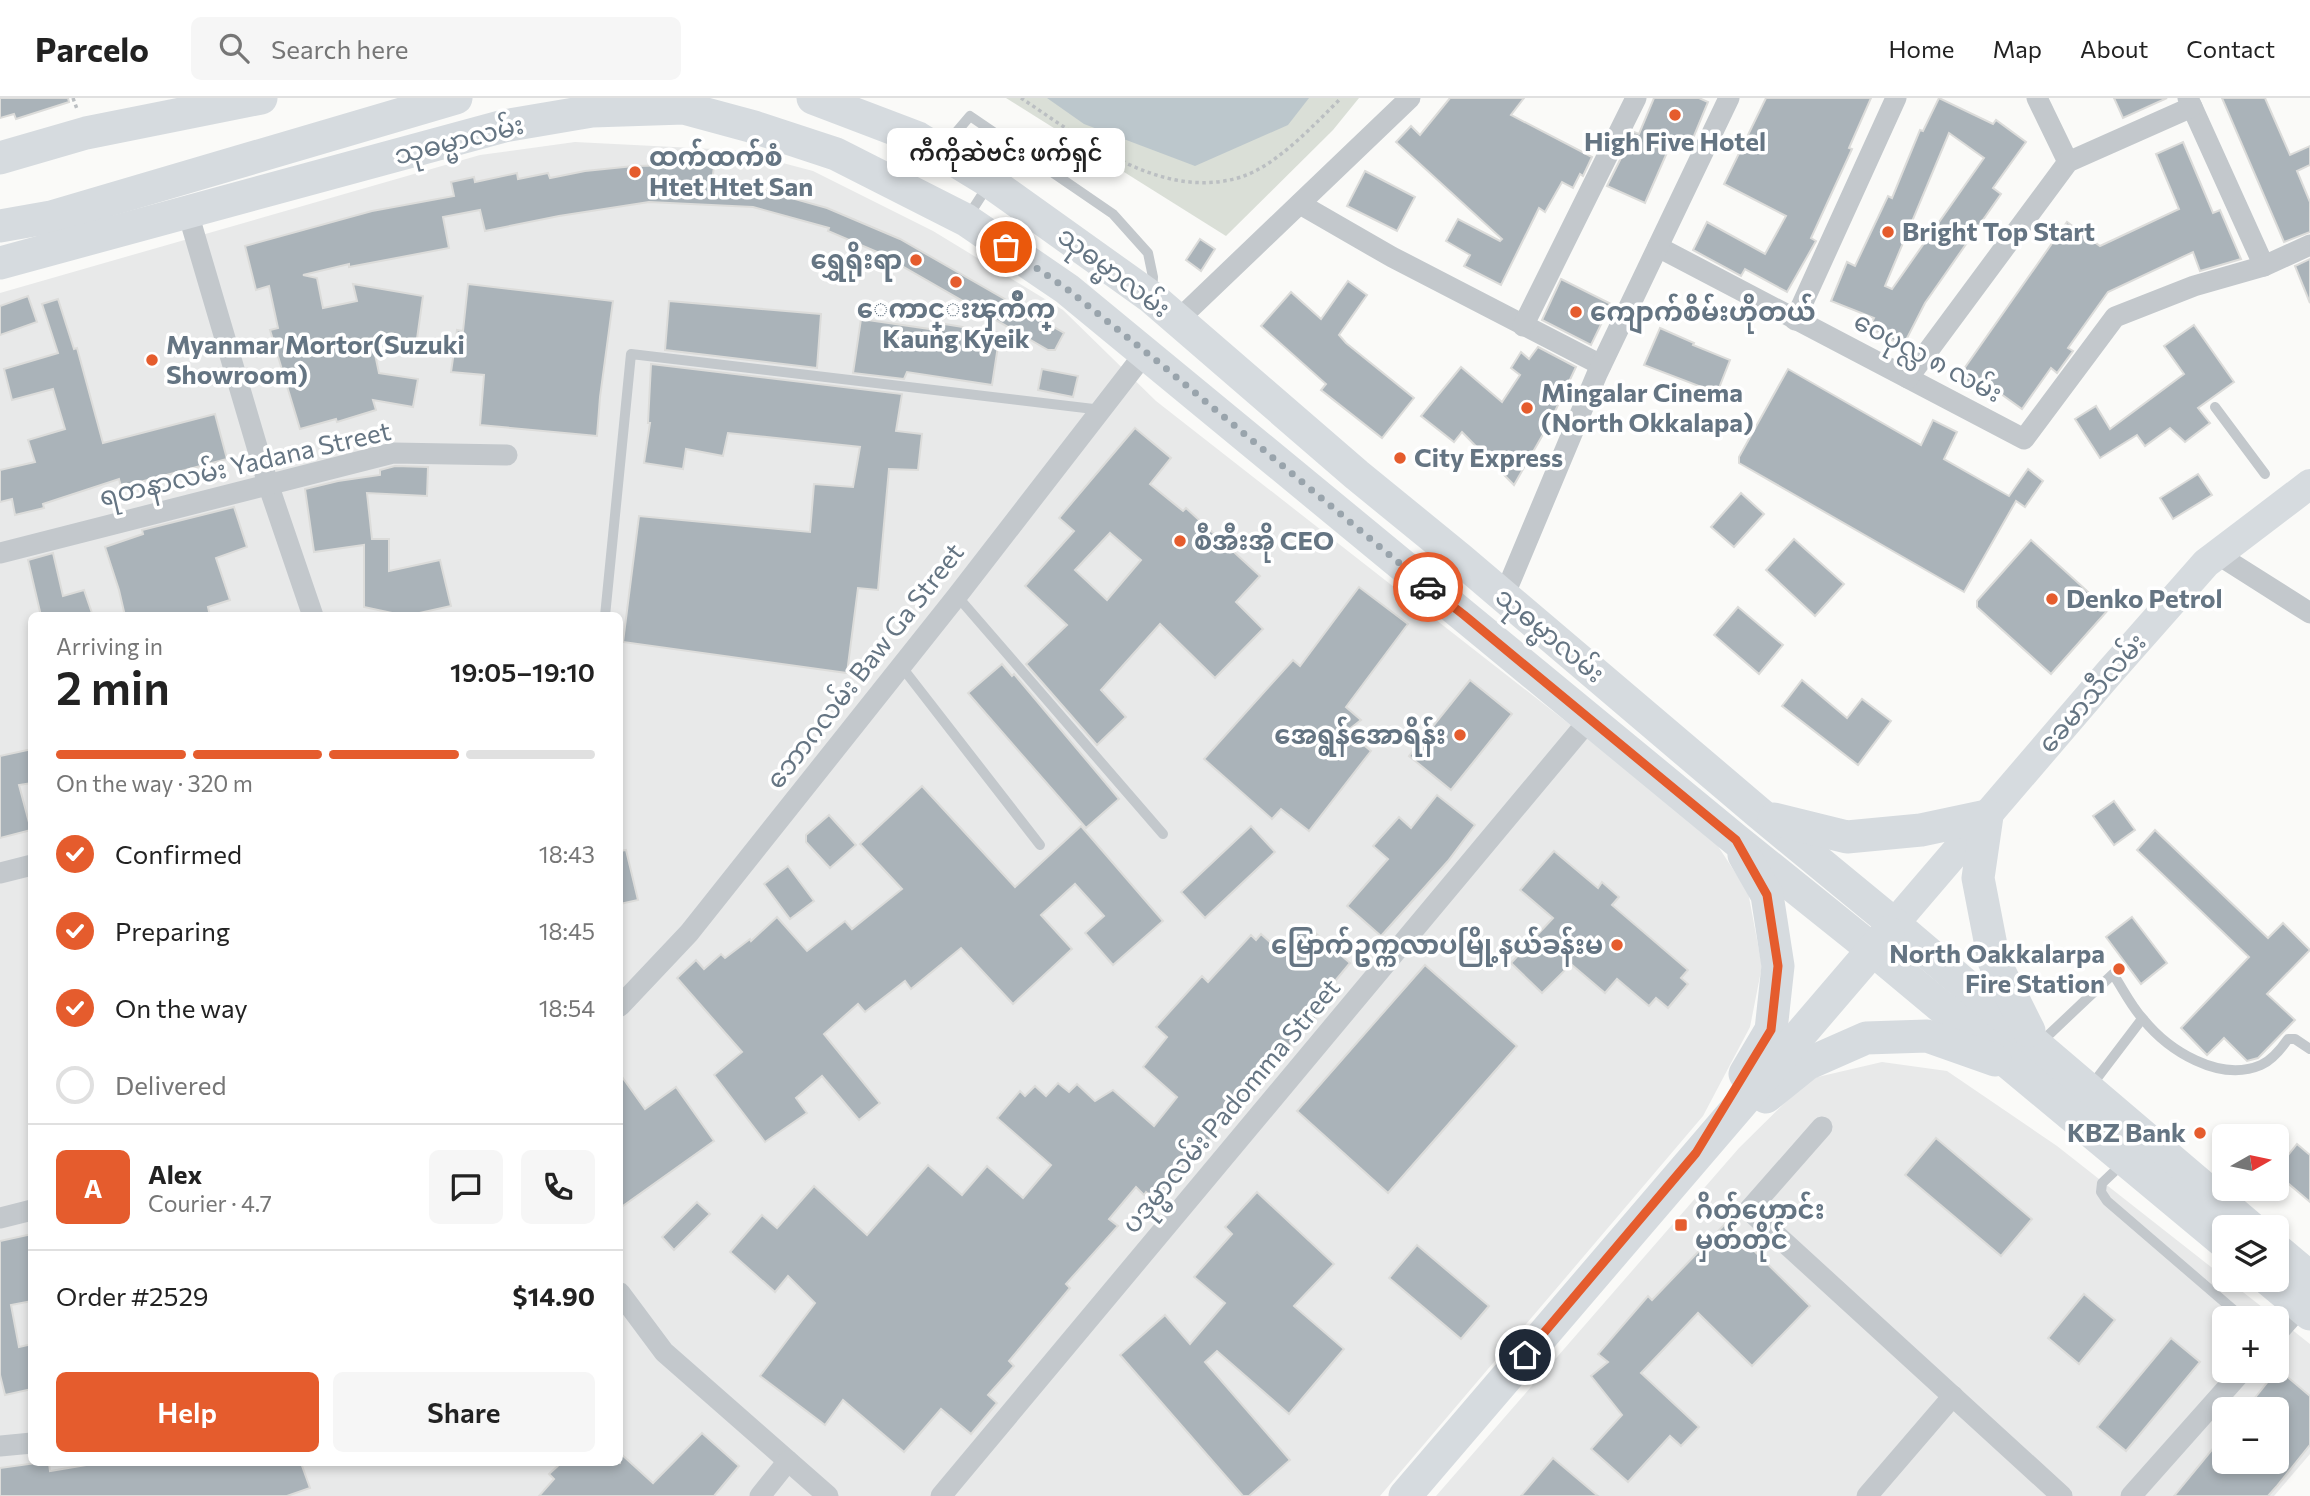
<!DOCTYPE html>
<meta charset="utf-8">
<style>
body{margin:0;font-family:Commissioner,"Noto Sans Myanmar",sans-serif;background:#f6f6f6;color:#222;height:100vh;display:flex;flex-direction:column;font-size:26px;white-space:nowrap}
*{box-sizing:border-box;margin:0}
p{font-size:23px;color:#767676}
.icon{flex:none;width:38px;height:38px;fill:none;stroke:currentColor;stroke-width:2;stroke-linecap:round;stroke-linejoin:round}
.map{position:relative;flex:1;overflow:hidden}
.side{position:absolute;left:28px;top:514px;width:595px;height:854px;display:flex;flex-direction:column;background:#fff;border-radius:10px;box-shadow:0 4px 10px #0003}
.side>*{flex:none}
.needle{width:46px;rotate:81deg}
.fabs{position:absolute;left:2212px;top:1026px;display:grid;gap:14px}
.fabs a{display:grid;place-items:center;width:77px;height:77px;border-radius:10px;background:#fff;box-shadow:0 4px 10px #0003;font-size:35px}
.pin{position:absolute;display:grid;place-items:center;width:60px;height:60px;color:#fff;margin:-30px;border:4px solid #fff;border-radius:50%;box-shadow:0 2px 7px #0007}
.courier{position:absolute;display:grid;place-items:center;width:70px;height:70px;margin:-35px;border:5px solid #e55c2d;border-radius:50%;background:#fff;color:#222;box-shadow:0 2px 9px #0007}
.bubble{position:absolute;height:49px;border-radius:10px;background:#fff;box-shadow:0 4px 10px #0003;font-size:23px;font-weight:600;line-height:49px;text-align:center}
.summary em{font-style:normal;font-weight:600}
.summary div{display:flex;flex-direction:column-reverse}
.summary{display:flex;align-items:center;justify-content:space-between;height:119px;padding:0 28px}
h1{font-size:46px;font-weight:600;line-height:52px}
.bar{display:grid;grid-template-columns:repeat(4,1fr);gap:10px 7px;align-content:center;height:84px;padding:0 28px}
.bar i{height:9px;border-radius:5px;background:#e0e0e0}
.bar .active{background:#e55c2d}
.bar p{grid-column:span 4}
.line{display:flex;align-items:center;gap:18px;padding:0 28px;border-top:2px solid #e0e0e0}
.line div{flex:1}
.round{display:grid;place-items:center;flex:none;width:74px;height:74px;border-radius:10px;background:#f6f6f6}
ol{padding:0 28px;list-style:none}
li{display:flex;align-items:center;gap:21px;height:77px}
li p{margin-inline-start:auto}
li .icon{padding:7px;border-radius:50%;background:#e55c2d;color:#fff;stroke-width:4}
li:last-child{color:#767676}
li i{width:38px;height:38px;border:4px solid #e0e0e0;border-radius:50%}
.primary-button{display:flex;gap:14px;margin-top:auto;padding:14px 28px}
.primary-button a{flex:1;height:80px;border-radius:10px;background:#e55c2d;color:#fff;font-size:28px;font-weight:600;line-height:80px;text-align:center}
.primary-button a+a{background:#f6f6f6;color:#222}
header{display:flex;align-items:center;gap:42px;box-sizing:border-box;height:98px;padding:0 35px;background:#fff;border-bottom:2px solid #e0e0e0}
header strong{font-size:33px}
nav{display:flex;gap:38px;margin-inline-start:auto;font-size:24px}
.search{width:490px;height:63px;background:#f6f6f6;display:flex;align-items:center;gap:18px;box-sizing:border-box;padding:0 24px;border-radius:10px;color:#767676;font-size:26px}
.map>svg:first-child{display:block}
</style>
<header>
<strong>Parcelo</strong>
<div class="search"><svg class="icon" aria-label="search" viewBox="0 0 24 24"><circle cx="10" cy="10" r="6"/><path d="M15 15l6 6"/></svg>Search here</div>
<nav><a>Home</a><a>Map</a><a>About</a><a>Contact</a></nav>
</header>
<div class="map">
<svg width="2310" height="1398" viewBox="0 0 2310 1398">
<rect width="100%" height="100%" fill="#fafaf8"/>
<!-- built -->
<g fill="#e8e9e9" fill-rule="evenodd">
<path d="M575 44 733 52 813 73 933 133 1063 212 1156 303 1710 736 1748 794 1762 868 1750 929 1703 1018 1380 1398H0V195L480 57ZM32 518H620V1365H32Z"/>
<path d="M1882 964 1947 973 2057 1048 2276 1220H2224V1272H2277V1220L2310 1246V1356L2274 1398H1436L1739 1050 1809 981ZM2224 1311H2277V1363H2224Z"/>
</g>
<!-- green -->
<path fill="#dadfd7" d="M1006 0H1359L1333 32 1226 138Z"/>
<!-- water -->
<path fill="#bcc7cc" d="M1047 0H1309L1288 27 1195 68 1084 26Z"/>
<!-- building -->
<g fill="#aab3b9" stroke="#dcdcda" stroke-width="2" fill-rule="evenodd">
<path d="M0 0H68L69 4 16 21 14 16 0 20Z"/>
<path d="M1450 0H1524L1511 17 1592 59 1583 78 1580 76 1573 90 1562 84 1545 114 1539 110 1501 187 1464 168 1470 157 1446 143 1458 121 1500 143 1502 141 1396 44 1411 28 1420 37Z"/>
<path d="M1654 0H1699L1708 4 1689 50 1672 43 1645 105 1607 88 1634 34 1639 36Z"/>
<path d="M1766 0H1871L1849 50 1852 51 1811 140 1816 143 1787 194 1745 171 1741 178 1693 152 1707 124 1765 156 1786 118 1724 86Z"/>
<path d="M1939 0 1993 26 1996 22 2026 44 1993 90 2001 96 1925 205 1903 248 1869 230 1874 220 1831 203 1847 164 1855 168 1888 98 1892 100 1920 32 1923 33ZM1949 35 1984 60 1892 191 1885 188Z"/>
<path d="M2114 0H2167L2123 20Z"/>
<path d="M2222 0H2265L2290 57 2310 48V67L2297 73 2310 104V134L2284 144Z"/>
<path d="M2183 44 2213 115 2220 112 2241 161 2200 173 2193 154 2108 194 2068 250 2073 253 2057 275 2051 270 2022 311 1983 283 1977 290 1959 278 2067 124 2100 148 2179 111 2156 56Z"/>
<path d="M684 65 714 68 712 85 752 89 827 110 900 141 1064 235 1055 252H1048L902 168 903 165 828 133 829 130 753 109 649 104 559 118 485 133 480 112 443 119 449 150 349 169V166L303 177 317 180 323 210 357 203 353 186 423 198 416 248 372 242 379 275 418 281 413 309 373 302 376 312 337 324 336 321 300 331 270 232 278 230 269 188 256 192 245 148 372 113 454 98 451 84 474 79 475 84 517 75 518 81 548 75 550 80 585 73 634 68 683 67Z"/>
<path d="M1365 73 1415 99 1397 133 1347 108Z"/>
<path d="M1200 141 1215 151 1201 173 1186 162Z"/>
<path d="M2310 161V205L2295 168Z"/>
<path d="M1561 181 1611 206 1591 247 1542 222Z"/>
<path d="M1348 183 1367 197 1339 237 1346 245 1414 300 1382 340 1321 292 1326 286 1261 228 1291 194 1321 221Z"/>
<path d="M468 186 613 203 600 299 597 338 480 327 484 277 451 274 457 232 463 233Z"/>
<path d="M28 198 37 224 0 237V208Z"/>
<path d="M58 201 74 251 77 250 103 345 215 316 227 361 121 389 119 381 43 406 44 410 15 417 12 401 0 404V372L35 364 28 342 65 331 53 291 12 302 4 271 58 255 42 206Z"/>
<path d="M669 203 821 216 817 270 665 252Z"/>
<path d="M861 221 937 232 938 225 1000 235 992 287 907 274 904 281 853 275Z"/>
<path d="M2194 227 2234 284 2198 310 2210 325 2185 344 2170 330 2145 348 2137 337 2100 360 2075 321 2096 308 2110 331 2184 276 2164 248Z"/>
<path d="M1660 230 1694 245 1693 247 1730 262 1717 295 1644 267Z"/>
<path d="M1538 249 1576 269 1549 326 1514 387 1462 334 1454 344 1421 318 1461 269 1502 304 1520 277 1511 270 1521 254 1529 261Z"/>
<path d="M651 266 902 296 896 333 922 336 918 372 889 371 878 492 858 490 847 575 623 544 639 418 810 434 814 386 853 389 860 349 728 335 723 358 686 351 683 371 644 365 650 325H648Z"/>
<path d="M1042 271 1078 278 1073 299 1038 292Z"/>
<path d="M1788 271 1921 347 1933 322 1957 334 1944 361 2009 398 2028 371 2043 383 2025 409 2016 403 1964 494 1739 365V359Z"/>
<path d="M1135 330 1171 360 1150 386 1183 413 1186 410 1260 478 1236 504 1263 531 1215 580 1160 526 1101 592 1126 619 1097 647 1026 566 1067 527 1025 488 1074 433 1059 420ZM1110 435 1141 462 1107 502 1075 472Z"/>
<path d="M395 368 428 369 427 398 367 395 372 441H389V473L440 462 451 508 406 518 364 509V447L314 454 305 391 338 383 380 377V372Z"/>
<path d="M2198 376 2212 397 2173 421 2160 400Z"/>
<path d="M1741 395 1764 416 1734 449 1711 429Z"/>
<path d="M234 409 247 449 216 460 230 502 208 509 210 518H125L119 492 105 449 143 436 142 432Z"/>
<path d="M1794 441 1844 486 1815 518 1766 472Z"/>
<path d="M2031 442 2108 512 2051 576 1977 509V503Z"/>
<path d="M53 455 63 498 84 492 93 518H41L28 462Z"/>
<path d="M1359 489 1408 526 1346 609 1361 622 1347 633 1371 653 1309 733 1281 711 1272 721 1204 661 1293 562 1300 568Z"/>
<path d="M1738 509 1783 547 1759 576 1714 537Z"/>
<path d="M1002 566 1012 578 1014 576 1119 701 1086 730 968 595Z"/>
<path d="M1470 582 1512 616 1451 692 1409 658Z"/>
<path d="M1802 582 1847 620 1862 601 1891 623 1858 667 1782 608Z"/>
<path d="M32 651V685L19 687 31 732 0 740V658Z"/>
<path d="M922 688 1015 789 1081 728 1163 823 1113 867 1085 835 1104 818 1075 786 1041 817 1072 851 1013 906 961 850 911 891 905 883 865 914 858 906 824 936 880 1005 859 1022 822 978 796 1000 807 1015 765 1044 714 977 742 954 677 880 696 862 704 871 721 856 725 860 750 841 751 843 777 819 807 853 845 823 852 831 902 791 860 746Z"/>
<path d="M1437 697 1475 727 1448 763 1381 838 1347 808 1388 761 1373 748 1399 719 1411 730Z"/>
<path d="M2114 703 2135 732 2114 747 2093 718Z"/>
<path d="M829 717 856 747 830 770 806 744V737Z"/>
<path d="M1251 728 1275 754 1205 820 1181 794Z"/>
<path d="M2155 732 2268 840 2283 825 2310 852 2267 896 2295 922 2258 960 2247 963 2224 940 2207 957 2181 930 2249 859 2137 752Z"/>
<path d="M626 752 638 802 620 806V753Z"/>
<path d="M1554 753 1598 790 1602 784 1619 799 1612 807 1688 872 1681 880 1688 886 1668 910 1656 900 1649 908 1617 881 1605 895 1571 866 1542 895 1511 865 1553 820 1520 792Z"/>
<path d="M788 768 814 803 790 821 764 786Z"/>
<path d="M2132 819 2167 865 2141 886 2106 839Z"/>
<path d="M1305 826 1350 865 1325 895 1332 902 1240 1003 1188 1070 1185 1067 1155 1102 1146 1094 1144 1097 1136 1089 1109 1121 1118 1128 1066 1186 1070 1190 1009 1263 1014 1268 988 1297 997 1305 971 1336 941 1311 904 1354 843 1302 825 1327 760 1278 815 1205 788 1178 775 1194 730 1154 762 1117 777 1130 814 1088 867 1137 928 1067 962 1097 987 1068 1023 1100 1051 1067 997 1020 1020 993 1025 998 1035 988 1046 998 1058 985 1069 994 1077 986 1095 1003 1113 992 1154 1028 1177 999 1143 969 1167 939 1156 929 1202 878 1208 884 1251 837 1256 842 1261 836 1280 853Z"/>
<path d="M1425 867 1517 948 1388 1095 1297 1013Z"/>
<path d="M620 976 645 1011 676 989 714 1043 620 1110Z"/>
<path d="M1936 1040 2032 1121 2001 1158 1905 1077Z"/>
<path d="M2297 1046 2310 1057V1104L2277 1076V1071Z"/>
<path d="M1257 1094 1334 1166 1294 1208 1344 1251 1289 1316 1217 1253 1205 1264 1290 1362 1249 1398H1243L1120 1257 1165 1217 1190 1246 1225 1205 1194 1179 1232 1136 1225 1129Z"/>
<path d="M697 1104 710 1116 674 1152 662 1139Z"/>
<path d="M1726 1125 1810 1208 1752 1268 1698 1215 1641 1275 1699 1329 1681 1348 1670 1338 1628 1384 1591 1351 1622 1317 1591 1278 1608 1264 1598 1256 1648 1198 1652 1202Z"/>
<path d="M32 1136V1203L11 1207 19 1249 32 1246V1291L5 1297 0 1277V1143Z"/>
<path d="M1417 1147 1489 1208 1461 1241 1389 1180Z"/>
<path d="M2084 1196 2115 1222 2079 1266 2048 1240Z"/>
<path d="M2171 1240 2200 1264 2126 1353 2097 1329Z"/>
<path d="M2278 1271 2310 1298V1347L2277 1388 2268 1398H2174L2224 1337V1363H2277V1311H2246Z"/>
<path d="M702 1335 739 1368 714 1398H539L554 1381 549 1376 561 1365H620V1355L653 1385Z"/>
<path d="M1553 1360 1598 1398H1521Z"/>
<path d="M36 1365H49L50 1373 98 1365H301L310 1390 287 1398H0V1370Z"/>
</g>
<g fill="none" stroke-linecap="round" stroke-linejoin="round">
<!-- path -->
<g stroke="#bbbfc2" stroke-width="3.5" stroke-dasharray="3.5 3.5" stroke-linecap="butt">
<path d="M73 0 77 11"/>
<path d="M1021 0C1083 41 1161 104 1241 79 1276 68 1315 26 1341 0"/>
</g>
<!-- lane -->
<g stroke="#c3c8cc" stroke-width="10">
<path d="M942 51 970 18 1113 116 1148 155 1153 179 1152 194"/>
<path d="M967 120 989 86"/>
<path d="M2215 309 2265 376"/>
<path d="M957 498 1163 736"/>
<path d="M605 518 631 256 1102 312"/>
<path d="M901 568 1040 747"/>
<path d="M2039 946 2113 876C2123 891 2131 908 2143 921 2168 952 2219 985 2261 967 2272 962 2281 951 2288 941H2295L2310 951"/>
<path d="M2091 988 2142 921"/>
<path d="M2122 1066 2102 1085 2101 1094 2107 1103 2243 1220"/>
</g>
<!-- street -->
<g stroke="#c3c8cc" stroke-width="21">
<path d="M2037 0 2068 64"/>
<path d="M2188 0 2264 168"/>
<path d="M1300 106 1392 159 1601 267"/>
<path d="M188 115 268 386 313 518"/>
<path d="M1658 149 2024 341 2115 219 2194 188 2264 168 2310 147"/>
<path d="M1178 222 1410 0"/>
<path d="M1795 222 1896 0"/>
<path d="M1523 228 1636 0"/>
<path d="M1908 280 2068 64 2192 9"/>
<path d="M0 455 393 355 507 357"/>
<path d="M2217 456 2310 515"/>
<path d="M1504 498 1597 276 1729 0"/>
<path d="M0 775 32 767"/>
<path d="M620 908 689 835 957 498 1145 255"/>
<path d="M1822 1029 1749 1112 2062 1398"/>
<path d="M0 1120 32 1112"/>
<path d="M620 1195 664 1254 828 1398"/>
<path d="M2277 1235 2301 1208"/>
<path d="M0 1348 32 1345"/>
<path d="M760 1398 788 1363"/>
<path d="M941 1398 1589 622"/>
<path d="M1867 1398 1953 1298"/>
<path d="M2131 1398 2243 1272"/>
</g>
<!-- secondary -->
<path stroke="#d6dbdf" stroke-width="30" d="M1894 826 2109 575 2206 465 2310 386"/>
<!-- primary -->
<g stroke="#d6dbdf" stroke-width="33">
<path d="M813 0 918 40 990 84 1151 199 1357 377 1460 461 1759 715 1894 826 2250 1129"/>
<path d="M0 60 86 35 261 0"/>
<path d="M0 128 51 119 456 0"/>
<path d="M0 165 504 28 592 13 684 10 754 29 836 56 966 122 1067 191 1736 742 1873 852 2224 1144"/>
<path d="M1774 721 1847 739 1921 732 1987 718 1978 780 1994 863 2029 933"/>
<path d="M1744 757 1767 797 1778 868 1771 932 1745 976"/>
<path d="M1766 999 1807 966 1866 940 1927 938 1995 962"/>
<path d="M2277 1152 2310 1180"/>
<path d="M2268 1181 2310 1216"/>
<path d="M1405 1398 1888 834"/>
</g>
</g>
<g fill="none" stroke-linecap="round" stroke-linejoin="round">
<!-- done -->
<path stroke="#99a4ac" stroke-width="7" stroke-dasharray="0 12.6" d="M1006 149 1067 191 1157 263 1428 489"/>
<!-- route -->
<path stroke="#e55c2d" stroke-width="9" d="M1428 489 1464 517 1736 742 1767 797 1778 868 1771 932 1696 1055 1525 1257"/>
</g>
<!-- markers -->
<g fill="#e55c2d" stroke="#fff" stroke-width="2.5">
<circle cx="1675" cy="17" r="7"/>
<circle cx="635" cy="74" r="7"/>
<circle cx="1888" cy="134" r="7"/>
<circle cx="916" cy="162" r="7"/>
<circle cx="956" cy="184" r="7"/>
<circle cx="1576" cy="214" r="7"/>
<circle cx="152" cy="262" r="7"/>
<circle cx="1527" cy="310" r="7"/>
<circle cx="1400" cy="360" r="7"/>
<circle cx="1180" cy="443" r="7"/>
<circle cx="2052" cy="501" r="7"/>
<circle cx="1460" cy="637" r="7"/>
<circle cx="1617" cy="847" r="7"/>
<circle cx="2119" cy="871" r="7"/>
<circle cx="2200" cy="1035" r="7"/>
<rect x="1674" y="1120" width="14" height="14" rx="3.5"/>
</g>
<g text-anchor="middle" stroke-width="7" stroke-linejoin="round" paint-order="stroke">
<!-- street labels -->
<g font-size="26" fill="#657583" stroke="#fff">
<text transform="translate(459 42) rotate(-14)" y="9">သုဓမ္မာလမ်း</text>
<text transform="translate(1114 174) rotate(37)" y="9">သုဓမ္မာလမ်း</text>
<text transform="translate(1928 259) rotate(28)" y="9">ဝေပုလ္လ ၈ လမ်း</text>
<text transform="translate(245 366) rotate(-13)" y="9">ရတနာလမ်း Yadana Street</text>
<text transform="translate(1550 537) rotate(40)" y="9">သုဓမ္မာလမ်း</text>
<text transform="translate(865 568) rotate(-52)" y="9">ဘောဂလမ်း Baw Ga Street</text>
<text transform="translate(2092 595) rotate(-49)" y="9">ခေမာသီလမ်း</text>
<text transform="translate(1231 1008) rotate(-50)" y="9">ပဒုမ္မာလမ်း Padomma Street</text>
</g>
<!-- poi labels -->
<g font-size="26" font-weight="bold" fill="#657583" stroke="#fff" text-anchor="start">
<text x="1675" y="53" text-anchor="middle">High Five Hotel</text>
<text x="649" y="68">ထက်ထက်စံ<tspan x="649" dy="30">Htet Htet San</tspan></text>
<text x="1902" y="143">Bright Top Start</text>
<text x="902" y="171" text-anchor="end">ရွှေရိုးရာ</text>
<text x="956" y="220" text-anchor="middle">ေကာင္းၾကိဳက္<tspan x="956" dy="30">Kaung Kyeik</tspan></text>
<text x="1590" y="223">ကျောက်စိမ်းဟိုတယ်</text>
<text x="166" y="256">Myanmar Mortor(Suzuki<tspan x="166" dy="30">Showroom)</tspan></text>
<text x="1541" y="304">Mingalar Cinema<tspan x="1541" dy="30">(North Okkalapa)</tspan></text>
<text x="1414" y="369">City Express</text>
<text x="1194" y="452">စီအီးအို CEO</text>
<text x="2066" y="510">Denko Petrol</text>
<text x="1446" y="646" text-anchor="end">အေရွန်အောရိန်း</text>
<text x="1603" y="856" text-anchor="end">မြောက်ဥက္ကလာပမြို့နယ်ခန်းမ</text>
<text x="2105" y="865" text-anchor="end">North Oakkalarpa<tspan x="2105" dy="30">Fire Station</tspan></text>
<text x="2186" y="1044" text-anchor="end">KBZ Bank</text>
<text x="1695" y="1121">ဂိတ်ဟောင်း<tspan x="1695" dy="30">မှတ်တိုင်</tspan></text>
</g>
</g>
</svg>
<div class="fabs">
<a><svg class="needle" viewBox="-14 -14 28 28"><path d="M0-13l5 13h-10z" fill="#e53935"/><path d="M0 13l5-13h-10z" fill="#767676"/></svg></a>
<a><svg class="icon" aria-label="layers" viewBox="0 0 24 24"><path d="M12 4l9 5-9 5-9-5zM3 14l9 5 9-5"/></svg></a>
<a>+</a>
<a>−</a>
</div>
<div class="pin" style="left:1006px;top:149px;background:#ea580c"><svg class="icon" aria-label="bag" viewBox="0 0 24 24"><path d="M5 8h14l-1 12H6zM9 8a3 3 0 0 1 6 0"/></svg></div>
<div class="pin" style="left:1525px;top:1257px;background:#1f2937"><svg class="icon" aria-label="home" viewBox="0 0 24 24"><path d="M3 11l9-7 9 7M6 9v11h12V9"/></svg></div>
<div class="courier" style="left:1428px;top:489px"><svg class="icon" aria-label="car" viewBox="0 0 24 24"><path d="M5 17H2v-5l4-1 3-4h7l3 4 3 1v5h-3M9 17h6M6 11h13"/><circle cx="7" cy="17" r="2"/><circle cx="17" cy="17" r="2"/></svg></div>
<div class="bubble" style="left:887px;top:30px;width:238px">ကီကိုဆဲဗင်း ဖက်ရှင်</div>
<section class="side">
<div class="summary"><div><h1>2 min</h1><p>Arriving in</p></div><em>19:05–19:10</em></div>
<div class="bar"><i class="active"></i><i class="active"></i><i class="active"></i><i></i><p>On the way · 320 m</p></div>
<ol>
<li><svg class="icon" aria-label="check" viewBox="0 0 24 24"><path d="M5 12l5 5 9-10"/></svg>Confirmed<p>18:43</p></li>
<li><svg class="icon" aria-label="check" viewBox="0 0 24 24"><path d="M5 12l5 5 9-10"/></svg>Preparing<p>18:45</p></li>
<li><svg class="icon" aria-label="check" viewBox="0 0 24 24"><path d="M5 12l5 5 9-10"/></svg>On the way<p>18:54</p></li>
<li><i></i>Delivered</li>
</ol>
<div class="line" style="height:126px"><b class="round" style="background:#e55c2d;color:#fff">A</b><div><b>Alex</b><p>Courier · 4.7</p></div><a class="round"><svg class="icon" aria-label="chat" viewBox="0 0 24 24"><path d="M4 5h16v11H9l-5 4z"/></svg></a><a class="round"><svg class="icon" aria-label="phone" viewBox="0 0 24 24"><path d="M5 4h4l2 5-3 2q2 4 5 5l2-3 5 2v4C11 20 4 13 5 4z"/></svg></a></div>
<div class="line" style="height:91px"><div>Order #2529</div><b>$14.90</b></div>
<div class="primary-button"><a>Help</a><a>Share</a></div>
</section>
</div>
